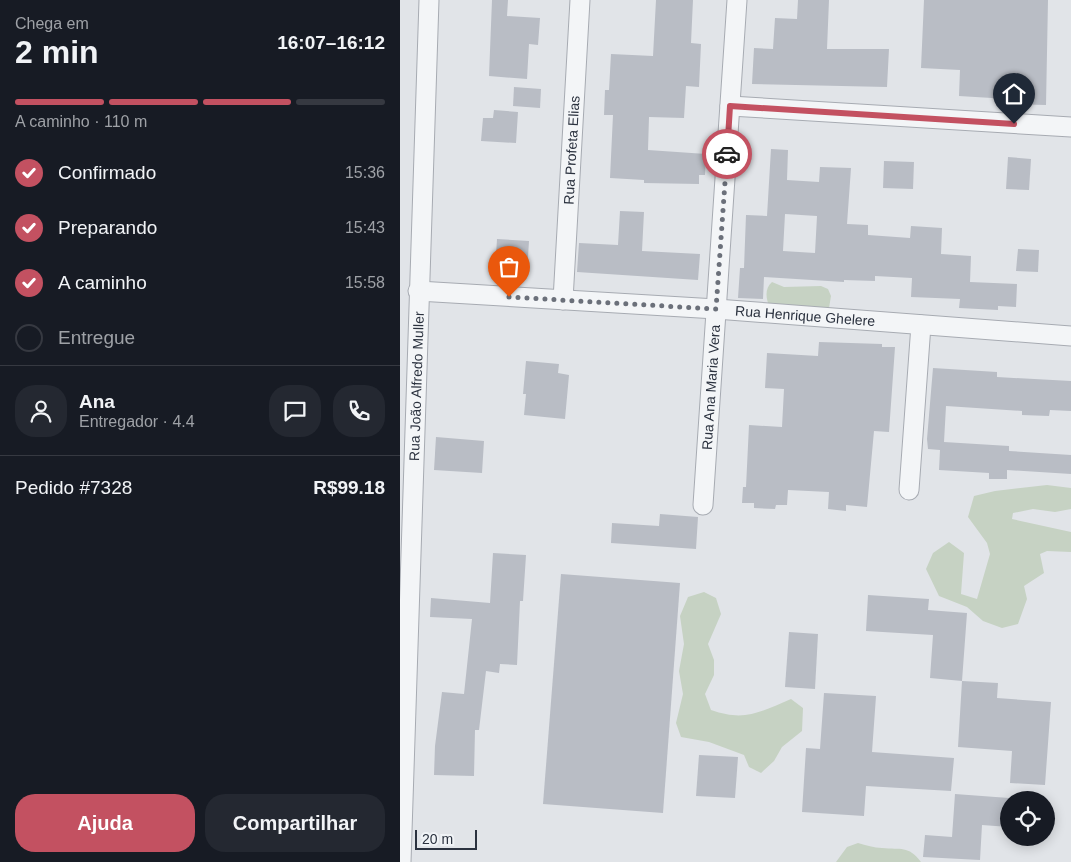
<!DOCTYPE html>
<html lang="pt">
<meta charset="utf-8">
<style>
body{margin:0;font-family:Helvetica,sans-serif;background:#242831;color:#f1f3f6;height:100vh;display:flex;flex-direction:column;font-size:19px;white-space:nowrap}
*{box-sizing:border-box;margin:0}
p{font-size:16px;color:#9ea1a6}
.icon{flex:none;width:28px;height:28px;fill:none;stroke:currentColor;stroke-width:2;stroke-linecap:round;stroke-linejoin:round}
.map{position:relative;flex:1;overflow:hidden}
.drawer{display:flex;flex-direction:column;background:#171b24;width:400px}
.drawer>*{flex:none}
.controls{position:absolute;left:600px;top:791px;display:grid;gap:10px}
.controls a{display:grid;place-items:center;width:55px;height:55px;border-radius:50%;background:#171b24;box-shadow:0 2px 12px #0003;font-size:25px}
.scale{position:absolute;left:15px;bottom:12px;width:62px;box-sizing:border-box;padding-left:5px;border:2px solid #2b323f;border-top:0;font-size:14px;line-height:18px;white-space:nowrap;color:#2b323f;-webkit-text-stroke:4px #f0f3f6;paint-order:stroke}
.pin{position:absolute;display:grid;place-items:center;width:42px;height:42px;color:#fff;margin:-51px -21px;border-radius:50% 50% 50% 0;rotate:-45deg;box-shadow:0 0 5px #0007}
.pin .icon{rotate:45deg}
.courier{position:absolute;display:grid;place-items:center;width:50px;height:50px;margin:-25px;border:4px solid #c35161;border-radius:50%;background:#fff;color:#222;box-shadow:0 1px 6px #0007}
.head em{font-style:normal;font-weight:800}
.head div{display:flex;flex-direction:column-reverse}
.head{display:flex;align-items:center;justify-content:space-between;height:85px;padding:0 15px}
h1{font-size:32px;font-weight:800;line-height:38px}
.bar{display:grid;grid-template-columns:repeat(4,1fr);gap:8px 5px;align-content:center;height:60px;padding:0 15px}
.bar i{height:6px;border-radius:4px;background:#363941}
.bar .selected{background:#c35161}
.bar p{grid-column:span 4}
.line{display:flex;align-items:center;gap:12px;padding:0 15px;border-top:1px solid #363941}
.line div{flex:1}
.round{display:grid;place-items:center;flex:none;width:52px;height:52px;border-radius:20px;background:#242831}
ol{padding:0 15px;list-style:none}
li{display:flex;align-items:center;gap:15px;height:55px}
li p{margin-inline-start:auto}
li .icon{padding:5px;border-radius:50%;background:#c35161;color:#fff;stroke-width:4}
li:last-child{color:#9ea1a6}
li i{width:28px;height:28px;border:2px solid #363941;border-radius:50%}
.cta{display:flex;gap:10px;margin-top:auto;padding:10px 15px}
.cta a{flex:1;height:58px;border-radius:20px;background:#c35161;color:#fff;font-size:20px;font-weight:800;line-height:58px;text-align:center}
.cta a+a{background:#242831;color:#f1f3f6}
main{display:flex;flex:1;min-height:0}
.map>svg:first-child{display:block}
</style>
<main>
<section class="drawer">
<div class="head"><div><h1>2 min</h1><p>Chega em</p></div><em>16:07–16:12</em></div>
<div class="bar"><i class="selected"></i><i class="selected"></i><i class="selected"></i><i></i><p>A caminho · 110 m</p></div>
<ol>
<li><svg class="icon" aria-label="check" viewBox="0 0 24 24"><path d="M5 12l5 5 9-10"/></svg>Confirmado<p>15:36</p></li>
<li><svg class="icon" aria-label="check" viewBox="0 0 24 24"><path d="M5 12l5 5 9-10"/></svg>Preparando<p>15:43</p></li>
<li><svg class="icon" aria-label="check" viewBox="0 0 24 24"><path d="M5 12l5 5 9-10"/></svg>A caminho<p>15:58</p></li>
<li><i></i>Entregue</li>
</ol>
<div class="line" style="height:90px"><a class="round"><svg class="icon" aria-label="person" viewBox="0 0 24 24"><circle cx="12" cy="8" r="4"/><path d="M4 21q1-7 8-7t8 7"/></svg></a><div><b>Ana</b><p>Entregador · 4.4</p></div><a class="round"><svg class="icon" aria-label="chat" viewBox="0 0 24 24"><path d="M4 5h16v11H9l-5 4z"/></svg></a><a class="round"><svg class="icon" aria-label="phone" viewBox="0 0 24 24"><path d="M5 4h4l2 5-3 2q2 4 5 5l2-3 5 2v4C11 20 4 13 5 4z"/></svg></a></div>
<div class="line" style="height:65px"><div>Pedido #7328</div><b>R$99.18</b></div>
<div class="cta"><a>Ajuda</a><a>Compartilhar</a></div>
</section>
<div class="map">
<svg width="671" height="862" viewBox="0 0 671 862">
<rect width="100%" height="100%" fill="#e1e4e8"/>
<!-- green -->
<g fill="#c6d2c3">
<path d="M372 282 384 287 421 286 428 289 431 296 429 308H370C366 299 364 289 372 282Z"/>
<path d="M647 485 671 488V509L655 512 633 509 613 513 612 519 671 532V552L647 551 640 554 644 573 624 586 627 599 618 624 602 628 583 621 567 607 539 596 526 569 533 553 549 542 564 553 561 594 577 599 590 554 587 543 568 517 574 496 595 491Z"/>
<path d="M304 592 316 598 321 614 308 644 314 660V675L305 694 311 710C345 722 360 712 391 699L403 708 402 731 382 747 374 761 361 773 349 767 344 755 309 742 281 737 276 723 283 694 279 671 284 644 280 616 288 597Z"/>
<path d="M458 843C466 845 474 848 482 848 501 850 508 845 521 862H436L447 847Z"/>
</g>
<!-- building -->
<g fill="#b9bdc5" fill-rule="evenodd">
<path d="M92 0H108L107 16 140 18 138 45 129 44 127 79 89 76Z"/>
<path d="M256 0H293L291 43 301 44 299 87 286 86 284 118 249 117 248 150 306 154 305 175H299V184L244 183V180L210 178 213 115H204L205 90H209L211 54 253 56Z"/>
<path d="M398 0H429L427 49H489L487 87 352 84 354 48 373 49 375 18 397 19Z"/>
<path d="M524 0H648L646 105 608 104V99L559 96 560 70 521 68Z"/>
<path d="M114 87 141 89 140 108 113 106Z"/>
<path d="M94 110 118 112 116 143 81 141 83 118H93Z"/>
<path d="M371 149 388 150 387 180 419 182 420 167 451 168 447 224 468 225V235L510 238 511 226 542 228 541 254 571 256 570 282 617 284 616 307 598 306V310L559 308 560 299 511 297 512 278 475 276V281L444 280V282L364 277 363 299 338 298 340 268H344L346 215 367 216ZM385 214 417 216 415 253 383 251Z"/>
<path d="M608 157 631 159 629 190 606 189Z"/>
<path d="M484 161 514 162 513 189 483 188Z"/>
<path d="M220 211 244 212 242 251 300 254 298 280 177 272 179 243 218 245Z"/>
<path d="M97 239 129 241 127 273 95 271Z"/>
<path d="M618 249 639 250 638 272 616 271Z"/>
<path d="M419 342 482 344V347H495L489 432 474 431 467 507 446 505V511L428 509 429 492 388 490 387 505H376L375 509 354 508V503H342L343 487H346L349 425 382 427 384 389 365 388 367 353 418 356Z"/>
<path d="M126 361 159 364 158 373 169 375 165 419 124 415 126 394H123Z"/>
<path d="M533 368 597 372V377L671 381V411L650 410 649 416 622 415V411L546 406 544 442 609 446V451L671 455V474L607 470V479H589V473L539 470 540 450 528 449 527 439Z"/>
<path d="M36 437 84 441 82 473 34 470Z"/>
<path d="M260 514 298 517 296 549 211 543 212 523 259 526Z"/>
<path d="M93 553 126 555 123 601H120L117 665 100 664 99 673 86 671 79 730H75L74 776 34 775 35 746 42 692 64 694 72 619 30 617 31 598 90 603Z"/>
<path d="M161 574 280 583 263 813 143 804Z"/>
<path d="M468 595 529 599 528 610 567 613 562 681 530 678 533 635 466 631Z"/>
<path d="M389 632 418 634 415 689 385 687Z"/>
<path d="M562 681 598 683 597 698 651 702 645 785 610 783 612 751 558 747Z"/>
<path d="M424 693 476 696 472 752 554 758 551 791 466 786 464 816 402 812 406 748 420 749Z"/>
<path d="M299 755 338 757 335 798 296 796Z"/>
<path d="M555 794 609 798V827L582 825 580 860 523 857 525 835 552 837Z"/>
</g>
<g fill="none" stroke-linecap="round" stroke-linejoin="round">
<defs>
<g id="street">
<path d="M330 106 671 127"/>
<path id="s1" d="M18 291 316 309 671 336"/>
<path id="s2" d="M163 300 180 0"/>
<path d="M509 490 521 325"/>
<path id="s3" d="M303 505 337 0"/>
<path id="s4" d="M1 862 29 0"/>
</g>
</defs>
<!-- street casing -->
<use href="#street" stroke="#a7abb2" stroke-width="21"/>
<!-- street -->
<use href="#street" stroke="#f3f5f7" stroke-width="19"/>
</g>
<g fill="none" stroke-linecap="round" stroke-linejoin="round">
<!-- done -->
<path stroke="#6b707a" stroke-width="5" stroke-dasharray="0 9" d="M109 297 316 309 327 154"/>
<!-- route -->
<path stroke="#c35161" stroke-width="6" d="M327 154 330 106 614 124"/>
</g>
<g text-anchor="middle" stroke-width="4" stroke-linejoin="round" paint-order="stroke">
<!-- street labels -->
<g font-size="14" fill="#2b323f" stroke="#f0f3f6">
<text dy="5" stroke="none"><textPath href="#s2" startOffset="150">Rua Profeta Elias</textPath></text>
<text dy="5" stroke="none"><textPath href="#s1" startOffset="388">Rua Henrique Ghelere</textPath></text>
<text dy="5" stroke="none"><textPath href="#s4" startOffset="476">Rua João Alfredo Muller</textPath></text>
<text dy="5" stroke="none"><textPath href="#s3" startOffset="118">Rua Ana Maria Vera</textPath></text>
</g>
</g>
</svg>
<div class="controls">
<a><svg class="icon" aria-label="locate" viewBox="0 0 24 24"><circle cx="12" cy="12" r="6"/><path d="M12 2v4M12 18v4M2 12h4M18 12h4"/></svg></a>
</div>
<div class="scale">20 m</div>
<div class="pin" style="left:109px;top:297px;background:#ea580c"><svg class="icon" aria-label="bag" viewBox="0 0 24 24"><path d="M5 8h14l-1 12H6zM9 8a3 3 0 0 1 6 0"/></svg></div>
<div class="pin" style="left:614px;top:124px;background:#1f2937"><svg class="icon" aria-label="home" viewBox="0 0 24 24"><path d="M3 11l9-7 9 7M6 9v11h12V9"/></svg></div>
<div class="courier" style="left:327px;top:154px"><svg class="icon" aria-label="car" viewBox="0 0 24 24"><path d="M5 17H2v-5l4-1 3-4h7l3 4 3 1v5h-3M9 17h6M6 11h13"/><circle cx="7" cy="17" r="2"/><circle cx="17" cy="17" r="2"/></svg></div>
</div>
</main>
